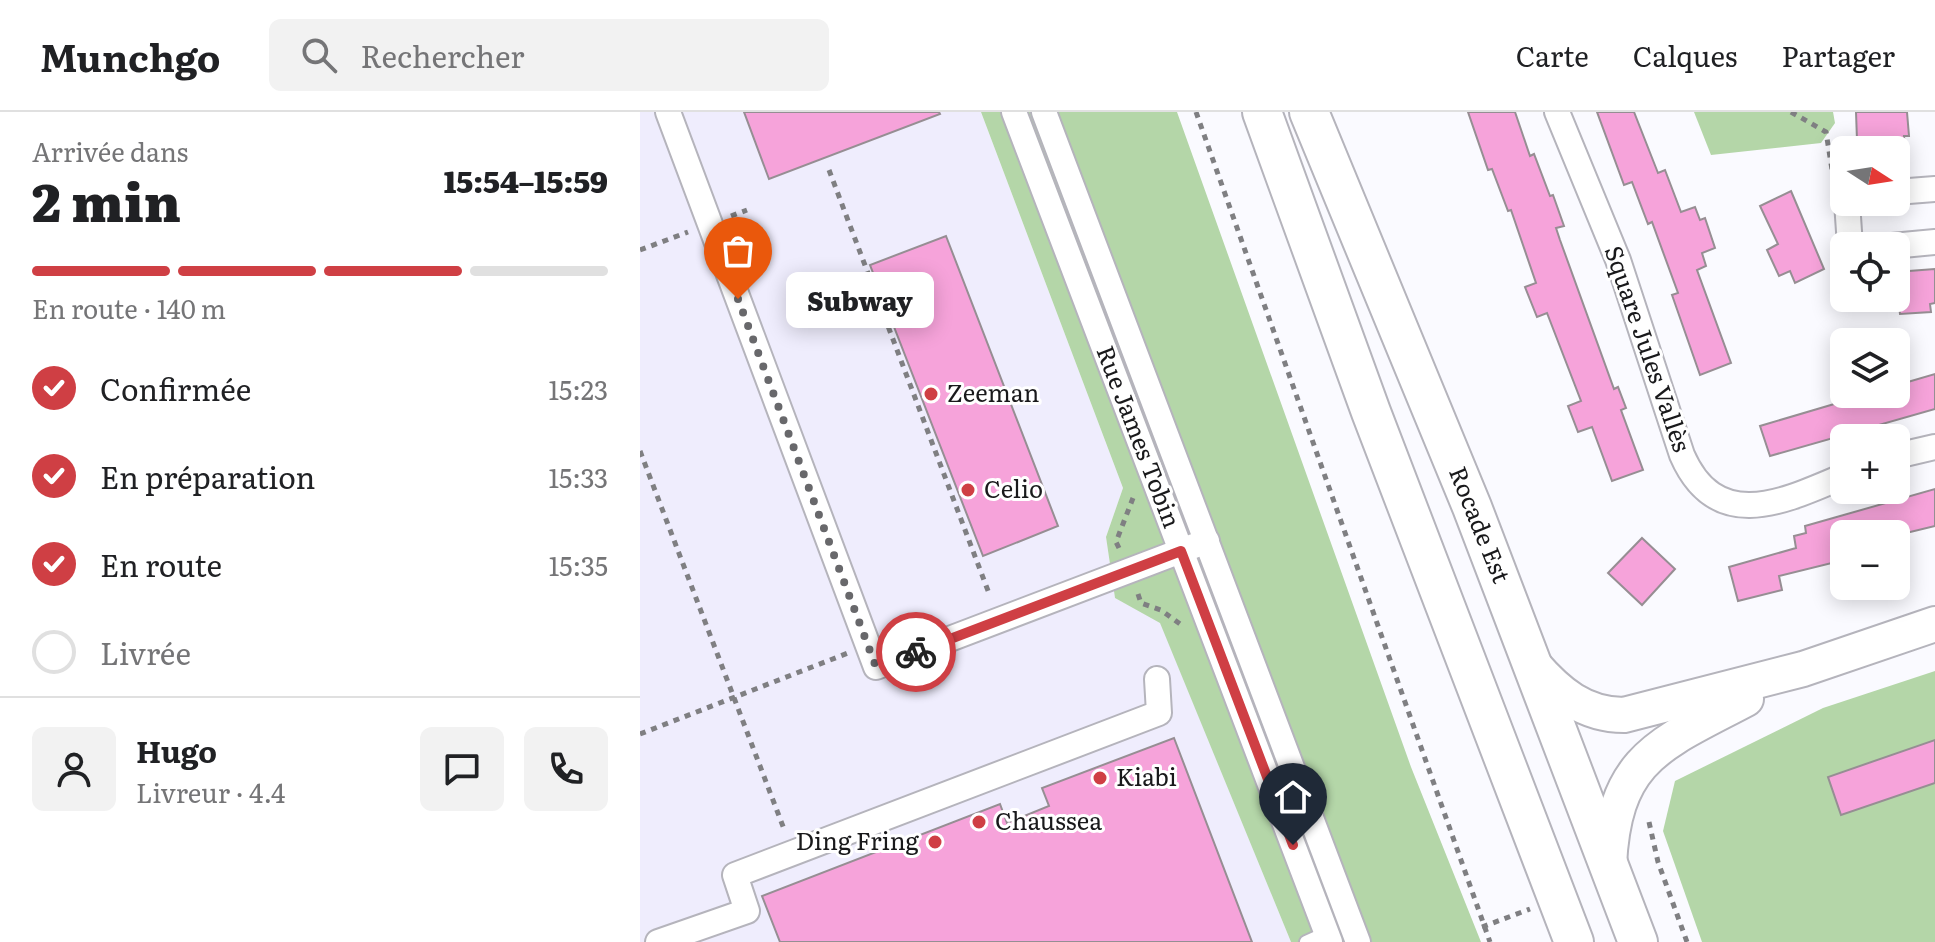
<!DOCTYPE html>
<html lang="fr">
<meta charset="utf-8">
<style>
body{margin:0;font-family:Literata,serif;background:#f2f2f2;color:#202124;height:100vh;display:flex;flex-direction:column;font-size:30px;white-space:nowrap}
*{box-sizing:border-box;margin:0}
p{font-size:26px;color:#757577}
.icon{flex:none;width:44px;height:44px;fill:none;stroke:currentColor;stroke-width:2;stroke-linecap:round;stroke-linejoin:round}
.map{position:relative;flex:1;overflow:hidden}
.side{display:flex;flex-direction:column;background:#fff;width:640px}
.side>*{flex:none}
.needle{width:52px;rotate:102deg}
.fabs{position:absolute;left:1190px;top:24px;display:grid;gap:16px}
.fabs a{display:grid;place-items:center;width:80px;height:80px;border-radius:12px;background:#fff;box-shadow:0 4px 20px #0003;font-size:40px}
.pin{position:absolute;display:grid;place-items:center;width:68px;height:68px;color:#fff;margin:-82px -34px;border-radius:50% 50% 50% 0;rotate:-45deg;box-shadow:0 0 8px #0007}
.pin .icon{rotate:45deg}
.courier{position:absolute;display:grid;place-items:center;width:80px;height:80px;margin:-40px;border:6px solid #cf3f44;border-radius:50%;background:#fff;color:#222;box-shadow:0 2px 10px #0007}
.bubble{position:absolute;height:56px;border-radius:12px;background:#fff;box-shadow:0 4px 20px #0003;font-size:26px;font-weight:800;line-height:56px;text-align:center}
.headline em{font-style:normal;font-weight:800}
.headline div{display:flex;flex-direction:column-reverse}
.headline{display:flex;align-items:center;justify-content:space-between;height:136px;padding:0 32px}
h1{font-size:52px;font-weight:800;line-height:60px}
.bar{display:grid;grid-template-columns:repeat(4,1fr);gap:12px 8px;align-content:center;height:96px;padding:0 32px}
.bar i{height:10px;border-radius:6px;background:#e0e0e0}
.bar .current{background:#cf3f44}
.bar p{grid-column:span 4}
.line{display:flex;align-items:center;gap:20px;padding:0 32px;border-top:2px solid #e0e0e0}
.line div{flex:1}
.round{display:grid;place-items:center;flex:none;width:84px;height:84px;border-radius:12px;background:#f2f2f2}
ol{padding:0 32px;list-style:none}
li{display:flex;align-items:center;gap:24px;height:88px}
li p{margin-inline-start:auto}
li .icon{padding:8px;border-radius:50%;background:#cf3f44;color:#fff;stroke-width:4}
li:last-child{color:#757577}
li i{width:44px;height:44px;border:4px solid #e0e0e0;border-radius:50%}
header{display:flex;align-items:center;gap:48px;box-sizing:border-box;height:112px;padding:0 40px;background:#fff;border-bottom:2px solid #e0e0e0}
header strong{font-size:38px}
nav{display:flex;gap:44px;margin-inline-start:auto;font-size:28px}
.search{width:560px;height:72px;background:#f2f2f2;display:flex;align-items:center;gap:20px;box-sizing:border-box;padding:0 28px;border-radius:12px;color:#757577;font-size:30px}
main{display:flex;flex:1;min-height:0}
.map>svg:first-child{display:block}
</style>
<header>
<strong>Munchgo</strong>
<div class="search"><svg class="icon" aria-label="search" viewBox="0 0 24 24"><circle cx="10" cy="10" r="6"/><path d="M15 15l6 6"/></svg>Rechercher</div>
<nav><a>Carte</a><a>Calques</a><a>Partager</a></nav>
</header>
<main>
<section class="side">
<div class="headline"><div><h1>2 min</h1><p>Arrivée dans</p></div><em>15:54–15:59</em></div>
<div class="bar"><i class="current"></i><i class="current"></i><i class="current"></i><i></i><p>En route · 140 m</p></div>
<ol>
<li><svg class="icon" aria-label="check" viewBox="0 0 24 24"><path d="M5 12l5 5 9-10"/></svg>Confirmée<p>15:23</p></li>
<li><svg class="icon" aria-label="check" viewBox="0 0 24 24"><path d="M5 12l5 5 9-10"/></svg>En préparation<p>15:33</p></li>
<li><svg class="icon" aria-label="check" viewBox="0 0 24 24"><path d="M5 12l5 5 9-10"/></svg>En route<p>15:35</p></li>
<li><i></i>Livrée</li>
</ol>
<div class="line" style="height:144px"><a class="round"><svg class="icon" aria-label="person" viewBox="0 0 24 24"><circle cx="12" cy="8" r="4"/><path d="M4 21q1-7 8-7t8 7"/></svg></a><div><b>Hugo</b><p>Livreur · 4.4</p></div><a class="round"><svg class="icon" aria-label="chat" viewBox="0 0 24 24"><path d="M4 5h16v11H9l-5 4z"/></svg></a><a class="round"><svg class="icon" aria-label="phone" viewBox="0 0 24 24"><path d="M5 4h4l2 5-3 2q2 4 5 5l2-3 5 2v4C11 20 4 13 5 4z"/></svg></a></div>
</section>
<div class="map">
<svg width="1295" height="830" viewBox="0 0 1295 830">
<rect width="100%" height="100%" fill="#fafaff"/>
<!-- built -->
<path fill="#efedfd" d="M0 0H341L483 376 466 425 475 486 520 510 651 830H0Z"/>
<!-- green -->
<g fill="#b4d6a8">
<path d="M341 0H537L771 655 841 830H651L520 511 475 486 466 425 483 376Z"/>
<path d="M1054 0H1193L1195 11 1181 31 1071 43Z"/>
<path d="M1295 559V830H1062L1023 719 1035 669 1183 596Z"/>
</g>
<!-- building -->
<g fill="#f6a3da" stroke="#968e93" stroke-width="2">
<path d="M104 0H299L300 2 129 67Z"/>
<path d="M828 0H875L890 44 894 42 910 84 913 83 924 114 916 116 920 128 974 277 978 275 986 296 981 298 1003 358 972 369 952 315 938 320 928 294 941 289 907 201 897 205 885 175 896 171 871 98 868 99 852 57 848 58Z"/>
<path d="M957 0H994L1018 61 1025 58 1041 100 1055 95 1060 108 1065 106 1075 136 1062 141 1066 154 1057 158 1091 251 1060 263 1032 183 1038 181 1012 110 1008 112 992 70 984 73Z"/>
<path d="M1216 0H1267L1269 24H1264L1265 38H1233L1232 27 1217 28Z"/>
<path d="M1151 79 1184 157 1155 171 1150 159 1139 164 1127 138 1138 132 1120 94Z"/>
<path d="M306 124 418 414 343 444 230 153Z"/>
<path d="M1295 157V191L1290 192 1291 200 1260 202 1259 194H1256V160Z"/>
<path d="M1295 262V297L1130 344 1120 314 1228 282H1264L1261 272Z"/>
<path d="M1295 377V414L1262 422H1204V448L1139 464 1142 478 1098 489 1089 455 1156 436 1154 424 1166 421 1165 414Z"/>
<path d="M1002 426 1035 457 1002 493 968 461Z"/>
<path d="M534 626 612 830H140L122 784 360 692 367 711 409 694 402 676Z"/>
<path d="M1295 628V671L1201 703 1188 665Z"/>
</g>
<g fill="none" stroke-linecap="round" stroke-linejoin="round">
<defs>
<path id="lane" d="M666 830 686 821"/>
<g id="street">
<path d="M28 0 236 555 567 429"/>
<path d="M374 0 690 830"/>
<path d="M404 0 718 830"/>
<path d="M917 0 978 148 1042 343C1077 423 1145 389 1204 364"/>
<path d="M1256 80 1295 77"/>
<path d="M1207 90 1210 134"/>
<path d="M1252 134 1295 130"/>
<path d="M1256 344 1295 335"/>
<path d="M18 830 107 799 95 763 519 601 517 567"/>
</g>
<g id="secondary">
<path d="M893 552C918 581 944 603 984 603L1163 557 1295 512"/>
<path d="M969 753C974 645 1021 632 1106 587"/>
</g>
<g id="primary">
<path d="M622 0 731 300 934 830"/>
<path d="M669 0 832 395 998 830"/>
</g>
</defs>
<!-- lane casing -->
<use href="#lane" stroke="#b5b4bc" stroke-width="16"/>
<!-- street casing -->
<use href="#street" stroke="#b5b4bc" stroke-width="28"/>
<!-- secondary casing -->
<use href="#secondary" stroke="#b5b4bc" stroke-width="38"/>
<!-- primary casing -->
<use href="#primary" stroke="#b5b4bc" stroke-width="42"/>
<!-- path -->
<g stroke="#7f7f82" stroke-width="5" stroke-dasharray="6 6" stroke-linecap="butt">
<path d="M556 0 850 830"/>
<path d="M1151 0 1186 20 1194 70"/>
<path d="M189 58 350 484"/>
<path d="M91 104 107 98"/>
<path d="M0 138 48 120"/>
<path d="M0 339 144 717"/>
<path d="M479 436 476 430 493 386"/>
<path d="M498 482 501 491 521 498 540 512"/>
<path d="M0 622 208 541"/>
<path d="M1009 710 1018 750 1047 830"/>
<path d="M842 815 890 797"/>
</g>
<!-- lane -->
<use href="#lane" stroke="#fff" stroke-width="12"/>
<!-- street -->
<use href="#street" stroke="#fff" stroke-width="24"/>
<!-- secondary -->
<use href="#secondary" stroke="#fff" stroke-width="34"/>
<!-- primary -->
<use href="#primary" stroke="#fff" stroke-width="38"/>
</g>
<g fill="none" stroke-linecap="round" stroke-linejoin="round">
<!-- done -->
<path stroke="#68686b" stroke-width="8" stroke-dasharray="0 14.4" d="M98 187 236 555 276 540"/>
<!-- route -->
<path stroke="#cf3f44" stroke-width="10" d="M276 540 541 439 653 733"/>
</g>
<!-- markers -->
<g fill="#cf3f44" stroke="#fff" stroke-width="3">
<circle cx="291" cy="282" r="8"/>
<circle cx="328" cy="378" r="8"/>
<circle cx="460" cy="666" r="8"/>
<circle cx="339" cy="710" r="8"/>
<circle cx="295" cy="730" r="8"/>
</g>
<g text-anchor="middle" stroke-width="6" stroke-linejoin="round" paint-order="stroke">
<!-- street labels -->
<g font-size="24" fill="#19191b" stroke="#fff">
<text transform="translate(1007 237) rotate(71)" y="8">Square Jules Vallès</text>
<text transform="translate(498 325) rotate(69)" y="8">Rue James Tobin</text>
<text transform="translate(839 413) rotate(68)" y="8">Rocade Est</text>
</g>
<!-- poi labels -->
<g font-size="24" fill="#19191b" stroke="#fff" text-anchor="start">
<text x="307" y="290">Zeeman</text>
<text x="344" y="386">Celio</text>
<text x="476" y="674">Kiabi</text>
<text x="355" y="718">Chaussea</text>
<text x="279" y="738" text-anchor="end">Ding Fring</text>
</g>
</g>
</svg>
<div class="fabs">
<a><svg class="needle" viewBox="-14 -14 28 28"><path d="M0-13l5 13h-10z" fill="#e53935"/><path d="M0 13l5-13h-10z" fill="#757577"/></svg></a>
<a><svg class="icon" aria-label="locate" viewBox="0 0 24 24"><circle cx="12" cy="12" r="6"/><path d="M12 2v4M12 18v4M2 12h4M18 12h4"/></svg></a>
<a><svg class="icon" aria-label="layers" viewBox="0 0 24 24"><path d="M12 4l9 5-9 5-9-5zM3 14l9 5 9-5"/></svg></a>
<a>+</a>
<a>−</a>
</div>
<div class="pin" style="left:98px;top:187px;background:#ea580c"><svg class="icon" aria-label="bag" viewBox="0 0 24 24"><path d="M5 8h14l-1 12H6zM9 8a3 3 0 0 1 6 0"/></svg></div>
<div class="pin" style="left:653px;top:733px;background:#1f2937"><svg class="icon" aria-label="home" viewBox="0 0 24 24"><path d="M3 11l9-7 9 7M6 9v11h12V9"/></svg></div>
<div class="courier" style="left:276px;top:540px"><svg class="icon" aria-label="bike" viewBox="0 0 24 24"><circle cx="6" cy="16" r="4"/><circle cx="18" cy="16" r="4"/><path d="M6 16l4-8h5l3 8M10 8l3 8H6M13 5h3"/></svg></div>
<div class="bubble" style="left:146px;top:160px;width:148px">Subway</div>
</div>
</main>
